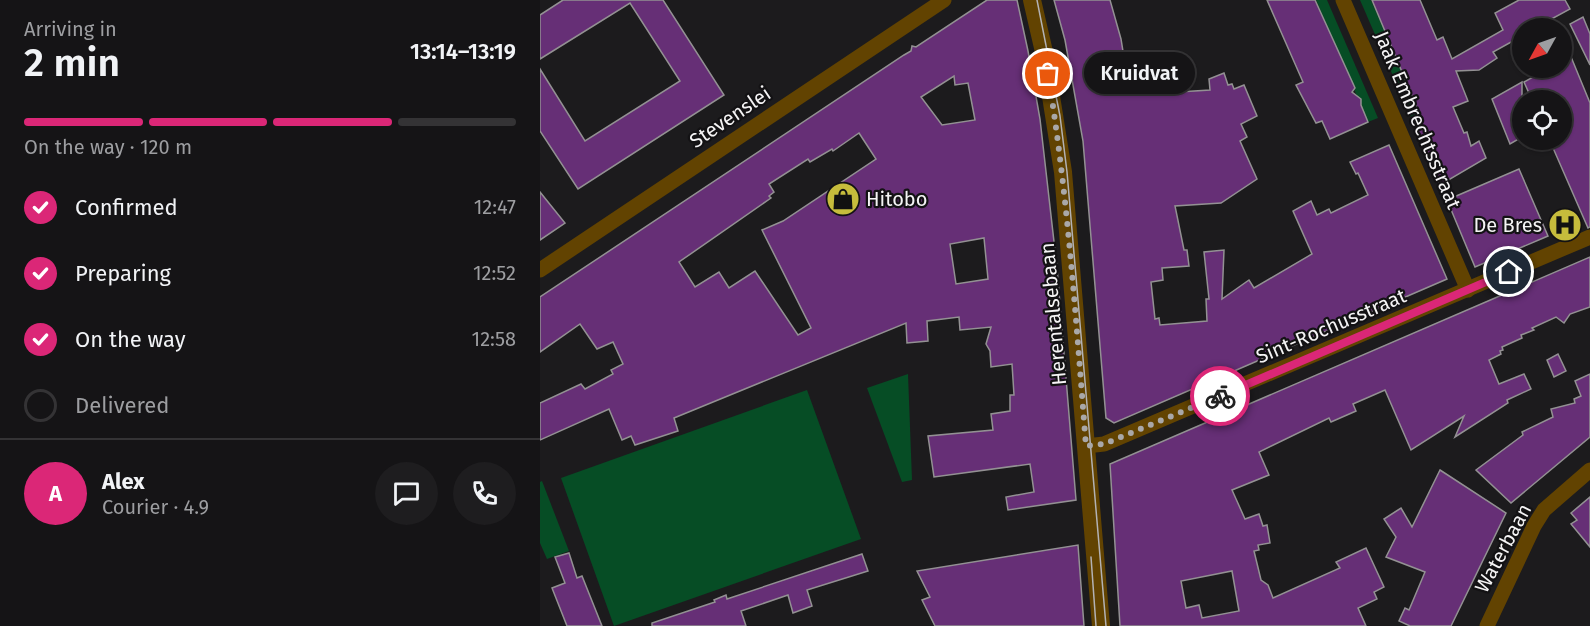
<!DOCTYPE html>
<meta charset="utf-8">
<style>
body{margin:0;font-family:"Fira Sans",sans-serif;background:#1e1d1f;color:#f1f3f6;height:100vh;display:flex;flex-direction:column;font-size:22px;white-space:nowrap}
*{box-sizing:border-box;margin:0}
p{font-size:20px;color:#9d9ea1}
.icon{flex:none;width:33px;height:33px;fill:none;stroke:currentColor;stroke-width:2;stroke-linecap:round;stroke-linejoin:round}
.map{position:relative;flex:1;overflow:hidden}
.side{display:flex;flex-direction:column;background:#151416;width:540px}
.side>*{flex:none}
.needle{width:39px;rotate:230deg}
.controls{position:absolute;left:972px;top:18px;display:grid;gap:12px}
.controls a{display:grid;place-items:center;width:60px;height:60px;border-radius:50%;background:#151416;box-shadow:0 2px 4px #0004,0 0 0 2px #343335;font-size:30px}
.pin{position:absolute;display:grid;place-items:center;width:51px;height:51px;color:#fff;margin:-26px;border:3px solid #fff;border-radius:50%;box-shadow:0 2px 6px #0007}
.courier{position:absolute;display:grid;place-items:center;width:60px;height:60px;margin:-30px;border:4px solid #db2777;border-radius:50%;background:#fff;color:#222;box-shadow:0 2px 8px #0007}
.bubble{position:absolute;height:42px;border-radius:21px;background:#151416;box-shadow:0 2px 4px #0004,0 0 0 2px #343335;font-size:20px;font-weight:600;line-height:42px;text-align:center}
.summary em{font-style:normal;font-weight:600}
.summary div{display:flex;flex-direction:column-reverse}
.summary{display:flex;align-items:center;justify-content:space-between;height:102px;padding:0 24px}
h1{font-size:39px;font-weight:600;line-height:45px}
.bar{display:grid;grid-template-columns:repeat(4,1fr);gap:9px 6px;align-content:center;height:72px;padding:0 24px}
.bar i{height:8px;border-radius:4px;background:#343335}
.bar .selected{background:#db2777}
.bar p{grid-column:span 4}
.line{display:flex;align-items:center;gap:15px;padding:0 24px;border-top:2px solid #343335}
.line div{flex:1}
.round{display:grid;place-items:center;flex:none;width:63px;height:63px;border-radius:32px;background:#1e1d1f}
ol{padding:0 24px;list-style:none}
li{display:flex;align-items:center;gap:18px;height:66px}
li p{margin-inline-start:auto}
li .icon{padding:6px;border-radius:50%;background:#db2777;color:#fff;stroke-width:4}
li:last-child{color:#9d9ea1}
li i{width:33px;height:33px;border:3px solid #343335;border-radius:50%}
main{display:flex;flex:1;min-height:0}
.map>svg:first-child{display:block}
</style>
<main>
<section class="side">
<div class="summary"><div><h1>2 min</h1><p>Arriving in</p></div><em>13:14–13:19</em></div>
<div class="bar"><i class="selected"></i><i class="selected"></i><i class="selected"></i><i></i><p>On the way · 120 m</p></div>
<ol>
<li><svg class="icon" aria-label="check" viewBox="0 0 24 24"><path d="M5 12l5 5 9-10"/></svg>Confirmed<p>12:47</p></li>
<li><svg class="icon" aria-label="check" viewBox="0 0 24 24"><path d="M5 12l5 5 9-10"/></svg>Preparing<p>12:52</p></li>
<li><svg class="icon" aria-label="check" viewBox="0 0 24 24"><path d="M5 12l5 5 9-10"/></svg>On the way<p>12:58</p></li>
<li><i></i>Delivered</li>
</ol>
<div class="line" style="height:108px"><b class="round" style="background:#db2777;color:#fff">A</b><div><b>Alex</b><p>Courier · 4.9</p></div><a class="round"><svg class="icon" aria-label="chat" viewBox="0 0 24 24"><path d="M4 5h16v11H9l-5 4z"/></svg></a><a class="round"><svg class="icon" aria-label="phone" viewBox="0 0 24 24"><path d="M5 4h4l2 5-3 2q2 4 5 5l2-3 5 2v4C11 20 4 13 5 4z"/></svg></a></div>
</section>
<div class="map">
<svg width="1050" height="626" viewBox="0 0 1050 626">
<rect width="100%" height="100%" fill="#1c1b1d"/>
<!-- green -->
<g fill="#064d25">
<path d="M776 0H787L838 118 828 122Z"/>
<path d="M820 0H831L883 120 874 124Z"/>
<path d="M368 374 372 480 362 482 327 388Z"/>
<path d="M267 390 321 539 74 626 21 478Z"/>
<path d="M2 481 29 551 7 559 0 543V482Z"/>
</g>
<!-- building -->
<g fill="#662f76" stroke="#939193" stroke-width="1.5" fill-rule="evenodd">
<path d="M23 0H123L184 95 38 189 0 131V69L45 141 140 81 90 3 0 59V15Z"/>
<path d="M447 0H477L488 51 500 119 517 268 536 500 468 510 466 497 494 492 490 464 394 477 388 436 453 430 451 414 470 411V395H474L472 364 451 367 450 351 446 344 451 327 420 330 419 317 387 321 388 341 367 343 366 323 134 418 138 431 95 445 91 436 82 440 69 409 0 440V403L41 384 45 389 73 374 71 370 83 364 73 342 57 349 40 324 0 352V297L364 55 371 51 372 46 376 47ZM414 76 415 85 428 83 435 120 402 125 381 97ZM319 133 336 159 243 221 222 230 271 328 258 335 215 271 189 288 179 272 155 287 139 262 231 198 229 196 234 192 229 184 268 159 270 162 292 149 293 151ZM444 238 448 279 416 284 410 244Z"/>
<path d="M514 0H570L581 39 590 95 670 90 669 79 684 73 688 85 692 84 694 89 704 85 717 116 701 124 707 137 700 141 717 179 681 203 635 206 644 250H647L649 266 622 268 623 280 611 282 615 319 619 318 620 325 667 321 666 299H669L664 252 684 250 682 299 709 280 714 288 772 254 753 211 771 201 777 215 789 209 791 213 828 195 818 173 816 174 810 162 849 145 907 279 574 423 566 418 543 141 525 40Z"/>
<path d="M727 0H775L815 88 812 92 821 99V105L828 122 790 139 782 121 776 123 756 85 763 82Z"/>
<path d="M832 0H880L897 40 903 37 912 59 963 30 955 13 979 0H1025L1030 9 995 28H982V36L953 52 957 58 939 70 916 71 928 101 913 107 924 133 927 132 931 146 939 141 946 158 900 185 874 124 882 120Z"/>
<path d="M1043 17 1050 34V65L1030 24Z"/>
<path d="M1022 35 1050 103V227L1048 228 1010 141 1022 140V100H992L984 82 1009 68H1022Z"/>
<path d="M982 82V137L970 144 952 99Z"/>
<path d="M979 169 1008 236 935 267 907 200Z"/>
<path d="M0 192 25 223 0 240Z"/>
<path d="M1050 257V307L1030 314 1024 323 1016 317 992 328 994 330 981 335 982 338 962 347 963 350 960 351 961 354 949 360 959 384 984 374 991 389 967 400 968 403 915 437 924 416 871 450 845 390 813 404 816 411 791 422 789 418 719 452 729 475 692 490 705 519 719 514 723 526 727 525 730 543 718 545 719 550 714 551 721 580 728 585 733 598 800 568 796 562 826 548 844 587 834 592 837 599 818 608 826 626H580L570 464ZM692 571 699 611 662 618 659 605 646 608 641 581Z"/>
<path d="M1018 354 1026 371 1014 377 1007 360Z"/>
<path d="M1050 374V437L971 503 936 470 983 435 982 432 1013 417 1011 409 1035 403 1034 399 1041 396 1035 381Z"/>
<path d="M900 470 966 513 911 626H870L859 621 865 608 869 610 885 572 846 557 856 537 844 519 861 508 872 527Z"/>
<path d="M1050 497V547L1031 524 1037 520 1031 513Z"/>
<path d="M538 545 544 626H395L382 600 390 597 377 571Z"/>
<path d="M29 553 37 578 42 576 62 626H27L12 588 25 583 15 557Z"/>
<path d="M322 554 328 571 267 590 272 606 253 613 248 595 201 611 206 626H112V623L175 602 174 600 186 595 187 599Z"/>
</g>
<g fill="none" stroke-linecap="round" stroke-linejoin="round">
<!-- minor -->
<g stroke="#624301" stroke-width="15">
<path d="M803 0 928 290"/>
<path d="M0 270 404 0"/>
<path d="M546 446 564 444 1050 237"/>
<path d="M947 626 994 526 1004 510 1050 470"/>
</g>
<!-- tertiary -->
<path stroke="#624301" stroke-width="18" d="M492 0 504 52 523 172 561 626"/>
<!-- tram -->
<g stroke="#b3b2b4" stroke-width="1.5">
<path d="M497 0 520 116 527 172 566 626"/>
<path d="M551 557 556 626"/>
</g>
</g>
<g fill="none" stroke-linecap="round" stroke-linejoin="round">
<!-- done -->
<path stroke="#a9a8a9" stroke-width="6" stroke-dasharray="0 10.8" d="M508 74C528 197 536 321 546 446L564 444 680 396"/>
<!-- route -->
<path stroke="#db2777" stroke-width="8" d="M680 396 969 272"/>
</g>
<!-- icons -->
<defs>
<symbol id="shop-disc" viewBox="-11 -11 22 22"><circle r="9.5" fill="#c6bc3c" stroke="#131214"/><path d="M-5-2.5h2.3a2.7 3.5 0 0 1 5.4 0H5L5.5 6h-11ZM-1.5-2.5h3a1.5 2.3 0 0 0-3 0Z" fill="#111"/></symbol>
<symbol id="hospital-disc" viewBox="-11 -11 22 22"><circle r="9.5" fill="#c6bc3c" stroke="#131214"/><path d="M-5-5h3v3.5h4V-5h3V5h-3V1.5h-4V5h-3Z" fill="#111"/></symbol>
</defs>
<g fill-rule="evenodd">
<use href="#shop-disc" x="284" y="180" width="38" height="38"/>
<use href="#hospital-disc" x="1006" y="206" width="38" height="38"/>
</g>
<g text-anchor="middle" stroke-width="4.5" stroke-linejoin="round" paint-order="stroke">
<!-- street labels -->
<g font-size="20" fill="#f5f4f5" stroke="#131214">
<text transform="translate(190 117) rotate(-34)" y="7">Stevenslei</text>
<text transform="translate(878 120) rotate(67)" y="7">Jaak Embrechtsstraat</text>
<text transform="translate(513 314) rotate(-95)" y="7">Herentalsebaan</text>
<text transform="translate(791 326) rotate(-23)" y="7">Sint-Rochusstraat</text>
<text transform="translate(963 548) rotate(-62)" y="7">Waterbaan</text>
</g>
<!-- poi labels -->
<g font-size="20" fill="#f5f4f5" stroke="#131214" text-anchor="start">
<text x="326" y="206">Hitobo</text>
<text x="1002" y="232" text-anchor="end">De Bres</text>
</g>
</g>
</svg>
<div class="controls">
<a><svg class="needle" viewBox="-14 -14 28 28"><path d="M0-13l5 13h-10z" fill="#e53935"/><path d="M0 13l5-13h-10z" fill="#9d9ea1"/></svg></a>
<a><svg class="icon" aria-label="locate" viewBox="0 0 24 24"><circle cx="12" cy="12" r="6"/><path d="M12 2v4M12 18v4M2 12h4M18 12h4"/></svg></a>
</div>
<div class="pin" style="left:508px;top:74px;background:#ea580c"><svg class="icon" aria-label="bag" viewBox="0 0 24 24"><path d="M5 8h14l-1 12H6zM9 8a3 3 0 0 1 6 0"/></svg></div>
<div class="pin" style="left:969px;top:272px;background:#1f2937"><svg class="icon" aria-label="home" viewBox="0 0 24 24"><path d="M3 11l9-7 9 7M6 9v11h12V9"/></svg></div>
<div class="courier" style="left:680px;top:396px"><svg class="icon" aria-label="bike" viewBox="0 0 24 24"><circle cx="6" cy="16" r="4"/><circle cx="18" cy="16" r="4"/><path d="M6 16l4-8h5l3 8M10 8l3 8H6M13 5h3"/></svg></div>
<div class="bubble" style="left:544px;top:52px;width:111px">Kruidvat</div>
</div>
</main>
